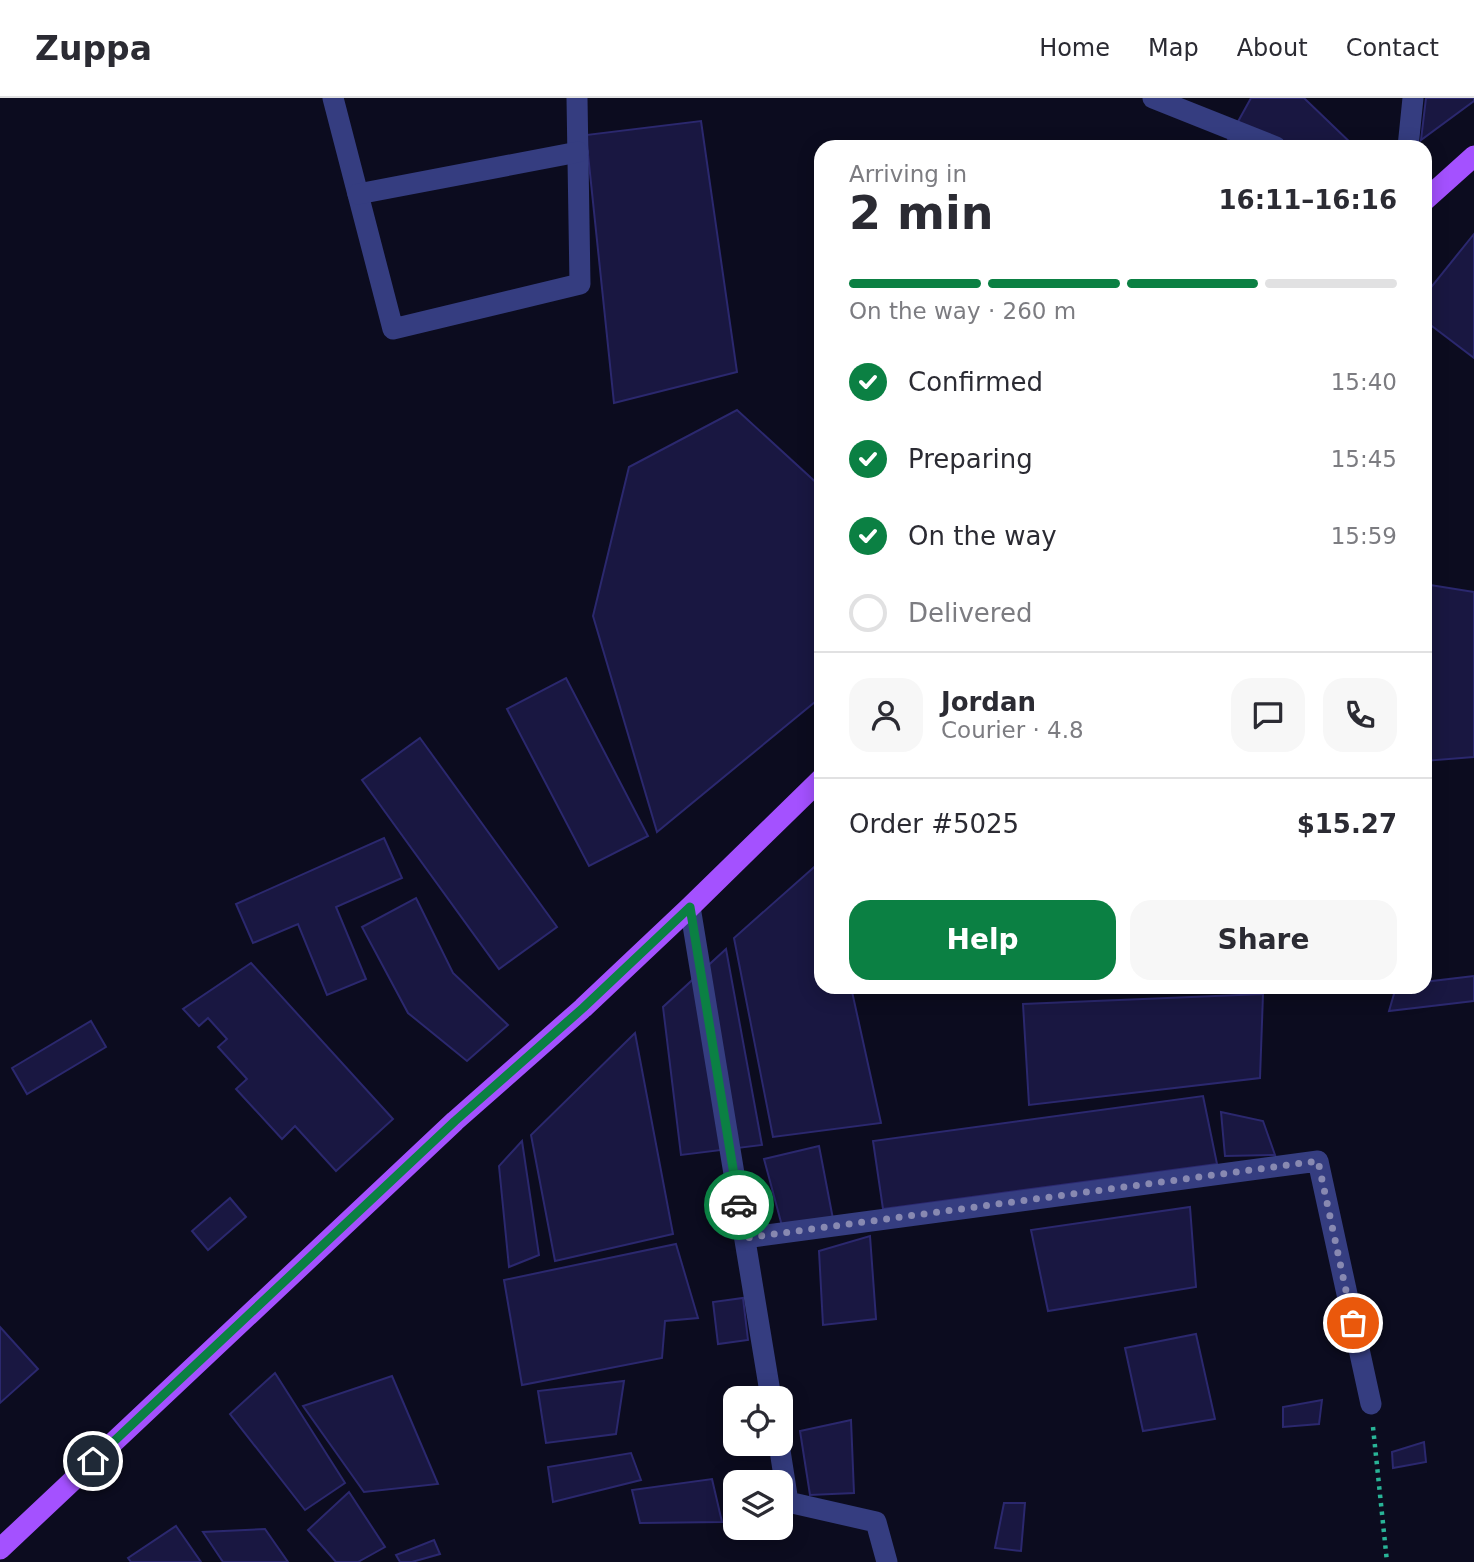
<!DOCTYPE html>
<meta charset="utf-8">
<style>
body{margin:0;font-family:"DejaVu Sans",sans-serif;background:#f7f7f7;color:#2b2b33;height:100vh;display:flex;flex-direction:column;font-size:26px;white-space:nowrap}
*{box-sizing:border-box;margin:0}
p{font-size:23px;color:#7c7c81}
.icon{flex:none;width:38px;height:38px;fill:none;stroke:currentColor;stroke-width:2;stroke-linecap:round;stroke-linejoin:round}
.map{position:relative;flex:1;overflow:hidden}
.drawer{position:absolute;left:814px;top:42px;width:618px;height:854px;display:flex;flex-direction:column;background:#fff;border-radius:21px;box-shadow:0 4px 18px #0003}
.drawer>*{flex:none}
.buttons{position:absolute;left:723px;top:1288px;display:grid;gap:14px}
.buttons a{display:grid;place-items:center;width:70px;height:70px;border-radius:14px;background:#fff;box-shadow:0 4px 18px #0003;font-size:35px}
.pin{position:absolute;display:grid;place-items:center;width:60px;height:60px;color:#fff;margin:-30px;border:4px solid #fff;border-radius:50%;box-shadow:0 2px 7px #0007}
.courier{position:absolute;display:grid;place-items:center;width:70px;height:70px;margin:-35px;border:5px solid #0b8043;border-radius:50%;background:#fff;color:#222;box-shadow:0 2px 9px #0007}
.summary em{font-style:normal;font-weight:700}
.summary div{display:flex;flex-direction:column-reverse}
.summary{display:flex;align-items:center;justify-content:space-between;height:119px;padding:0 35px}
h1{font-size:46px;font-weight:700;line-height:52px}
.bar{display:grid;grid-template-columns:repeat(4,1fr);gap:10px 7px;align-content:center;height:84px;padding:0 35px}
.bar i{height:9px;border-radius:5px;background:#e1e1e2}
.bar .selected{background:#0b8043}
.bar p{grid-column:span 4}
.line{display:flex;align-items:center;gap:18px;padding:0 35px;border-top:2px solid #e1e1e2}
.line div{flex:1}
.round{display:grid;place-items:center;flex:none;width:74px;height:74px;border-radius:21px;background:#f7f7f7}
ol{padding:0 35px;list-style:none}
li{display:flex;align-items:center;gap:21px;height:77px}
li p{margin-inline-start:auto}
li .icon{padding:7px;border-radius:50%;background:#0b8043;color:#fff;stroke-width:4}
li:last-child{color:#7c7c81}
li i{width:38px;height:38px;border:4px solid #e1e1e2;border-radius:50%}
.primary-button{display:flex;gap:14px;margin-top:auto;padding:14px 35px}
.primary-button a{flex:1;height:80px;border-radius:21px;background:#0b8043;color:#fff;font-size:28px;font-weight:700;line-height:80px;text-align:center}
.primary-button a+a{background:#f7f7f7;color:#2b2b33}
header{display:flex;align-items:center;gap:42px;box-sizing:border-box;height:98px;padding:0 35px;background:#fff;border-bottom:2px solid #e1e1e2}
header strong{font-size:33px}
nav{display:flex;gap:38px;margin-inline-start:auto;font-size:24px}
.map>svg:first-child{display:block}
</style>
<header>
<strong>Zuppa</strong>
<nav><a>Home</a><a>Map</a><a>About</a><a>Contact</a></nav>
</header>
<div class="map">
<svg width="1474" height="1464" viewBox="0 0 1474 1464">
<rect width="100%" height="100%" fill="#0c0c1f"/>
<!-- building -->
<g fill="#191741" stroke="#2b286e" stroke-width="2">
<path d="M1251 0H1304L1355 49H1224Z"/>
<path d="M1426 0H1474V3L1421 42Z"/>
<path d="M701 23 737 274 614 305 586 37Z"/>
<path d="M1474 136V260L1424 222V198Z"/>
<path d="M737 312 821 389V599L657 734 593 518 629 369Z"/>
<path d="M1424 486 1474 494V659L1424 663Z"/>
<path d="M566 580 648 738 589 768 507 611Z"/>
<path d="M420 640 557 829 499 871 362 682Z"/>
<path d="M384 740 402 780 336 809 366 881 327 897 298 826 253 845 236 806Z"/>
<path d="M821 763V889H851L881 1025 773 1039 734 840Z"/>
<path d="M416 800 453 875 508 927 467 963 408 915 362 829Z"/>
<path d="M726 851 762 1047 681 1057 663 909Z"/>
<path d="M251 865 393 1021 336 1073 295 1028 282 1041 236 991 247 981 218 949 227 941 208 920 199 928 183 911Z"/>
<path d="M1474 878V903L1389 913 1396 889H1424V884Z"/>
<path d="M1263 896 1260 980 1029 1007 1023 906Z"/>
<path d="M91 923 106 949 27 996 12 970Z"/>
<path d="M635 935 673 1136 555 1163 531 1037Z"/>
<path d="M1203 998 1217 1066 883 1111 873 1043Z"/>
<path d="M1221 1014 1263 1023 1275 1057 1225 1058Z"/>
<path d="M522 1043 539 1157 509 1169 499 1068Z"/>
<path d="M819 1048 833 1121 782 1128 764 1061Z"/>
<path d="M230 1100 246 1119 208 1152 192 1133Z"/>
<path d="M1190 1109 1196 1189 1048 1213 1031 1132Z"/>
<path d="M870 1138 876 1221 823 1227 819 1153Z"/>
<path d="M676 1146 698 1220 665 1223 662 1260 522 1287 504 1182Z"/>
<path d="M743 1200 748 1242 718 1246 713 1204Z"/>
<path d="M0 1229 38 1271 0 1305Z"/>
<path d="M1196 1236 1215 1321 1143 1333 1125 1250Z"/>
<path d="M275 1275 345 1385 305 1412 230 1316Z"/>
<path d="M392 1278 438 1386 364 1394 303 1308Z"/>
<path d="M624 1283 616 1336 546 1345 538 1293Z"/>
<path d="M1322 1302 1319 1326 1283 1329V1309Z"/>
<path d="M851 1322 854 1395 810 1397 800 1333Z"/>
<path d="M1424 1344 1426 1364 1393 1370 1392 1354Z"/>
<path d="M631 1355 641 1382 553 1404 548 1369Z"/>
<path d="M712 1381 722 1424 640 1425 632 1392Z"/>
<path d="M349 1394 385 1449 358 1464H336L308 1432Z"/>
<path d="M1004 1405H1025L1021 1453 995 1450Z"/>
<path d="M176 1428 201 1464H131L128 1460Z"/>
<path d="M265 1431 288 1464H223L203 1434Z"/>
<path d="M434 1442 440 1456 412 1464H400L396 1457Z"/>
</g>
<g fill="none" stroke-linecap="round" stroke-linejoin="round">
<!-- path -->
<path stroke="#29b497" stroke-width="4.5" stroke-dasharray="3.5 5" stroke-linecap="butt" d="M1373 1329 1387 1464"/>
<!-- minor -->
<g stroke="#353d80" stroke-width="21">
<path d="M333 0 393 231 580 186 577 0"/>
<path d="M1153 0 1276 49"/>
<path d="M1408 49 1413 0"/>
<path d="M358 96 578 54"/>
<path d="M690 809 771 1300"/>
<path d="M745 1140 1318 1063 1371 1306"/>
<path d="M779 1346 788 1404 876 1424 887 1464"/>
</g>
<!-- major -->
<g stroke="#a451ff" stroke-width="21">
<path d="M1424 103 1474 58"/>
<path d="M0 1451 455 1023 583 910 690 809 821 681"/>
</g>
</g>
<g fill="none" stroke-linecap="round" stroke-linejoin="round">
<!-- done -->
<path stroke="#8889b1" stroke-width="7" stroke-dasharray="0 12.6" d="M739 1107 745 1140 1318 1063 1353 1225"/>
<!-- route -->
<path stroke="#0b8043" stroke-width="9" d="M93 1363 455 1023 583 910 690 809 739 1107"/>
</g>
</svg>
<div class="buttons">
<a><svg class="icon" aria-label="locate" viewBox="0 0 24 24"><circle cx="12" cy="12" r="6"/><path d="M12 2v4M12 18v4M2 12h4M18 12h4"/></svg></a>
<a><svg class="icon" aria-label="layers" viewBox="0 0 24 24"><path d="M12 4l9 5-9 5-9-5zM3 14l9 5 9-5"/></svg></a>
</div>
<div class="pin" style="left:1353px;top:1225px;background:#ea580c"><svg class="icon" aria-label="bag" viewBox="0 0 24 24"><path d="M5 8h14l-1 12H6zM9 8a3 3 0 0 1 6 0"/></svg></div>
<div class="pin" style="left:93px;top:1363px;background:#1f2937"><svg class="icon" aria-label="home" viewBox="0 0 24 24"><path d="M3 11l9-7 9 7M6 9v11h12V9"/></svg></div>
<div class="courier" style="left:739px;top:1107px"><svg class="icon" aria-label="car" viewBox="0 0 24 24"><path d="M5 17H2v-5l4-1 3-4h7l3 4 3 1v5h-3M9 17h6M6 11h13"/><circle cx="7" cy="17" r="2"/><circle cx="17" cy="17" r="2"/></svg></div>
<section class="drawer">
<div class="summary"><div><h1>2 min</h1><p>Arriving in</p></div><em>16:11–16:16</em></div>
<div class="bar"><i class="selected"></i><i class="selected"></i><i class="selected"></i><i></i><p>On the way · 260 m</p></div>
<ol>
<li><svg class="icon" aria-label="check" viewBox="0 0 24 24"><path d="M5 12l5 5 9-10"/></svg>Confirmed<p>15:40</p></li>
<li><svg class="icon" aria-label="check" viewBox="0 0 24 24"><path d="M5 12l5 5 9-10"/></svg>Preparing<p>15:45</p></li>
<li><svg class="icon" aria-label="check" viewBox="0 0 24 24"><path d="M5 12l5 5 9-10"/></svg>On the way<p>15:59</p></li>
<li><i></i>Delivered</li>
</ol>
<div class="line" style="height:126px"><a class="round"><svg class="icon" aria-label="person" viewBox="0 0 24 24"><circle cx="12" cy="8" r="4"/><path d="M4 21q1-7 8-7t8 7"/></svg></a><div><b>Jordan</b><p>Courier · 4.8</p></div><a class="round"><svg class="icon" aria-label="chat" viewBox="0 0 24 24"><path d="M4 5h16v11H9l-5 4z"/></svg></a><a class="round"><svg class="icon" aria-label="phone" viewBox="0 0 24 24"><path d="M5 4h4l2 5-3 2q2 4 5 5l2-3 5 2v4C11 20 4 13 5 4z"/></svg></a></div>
<div class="line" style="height:91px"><div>Order #5025</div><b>$15.27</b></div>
<div class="primary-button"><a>Help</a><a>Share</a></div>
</section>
</div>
